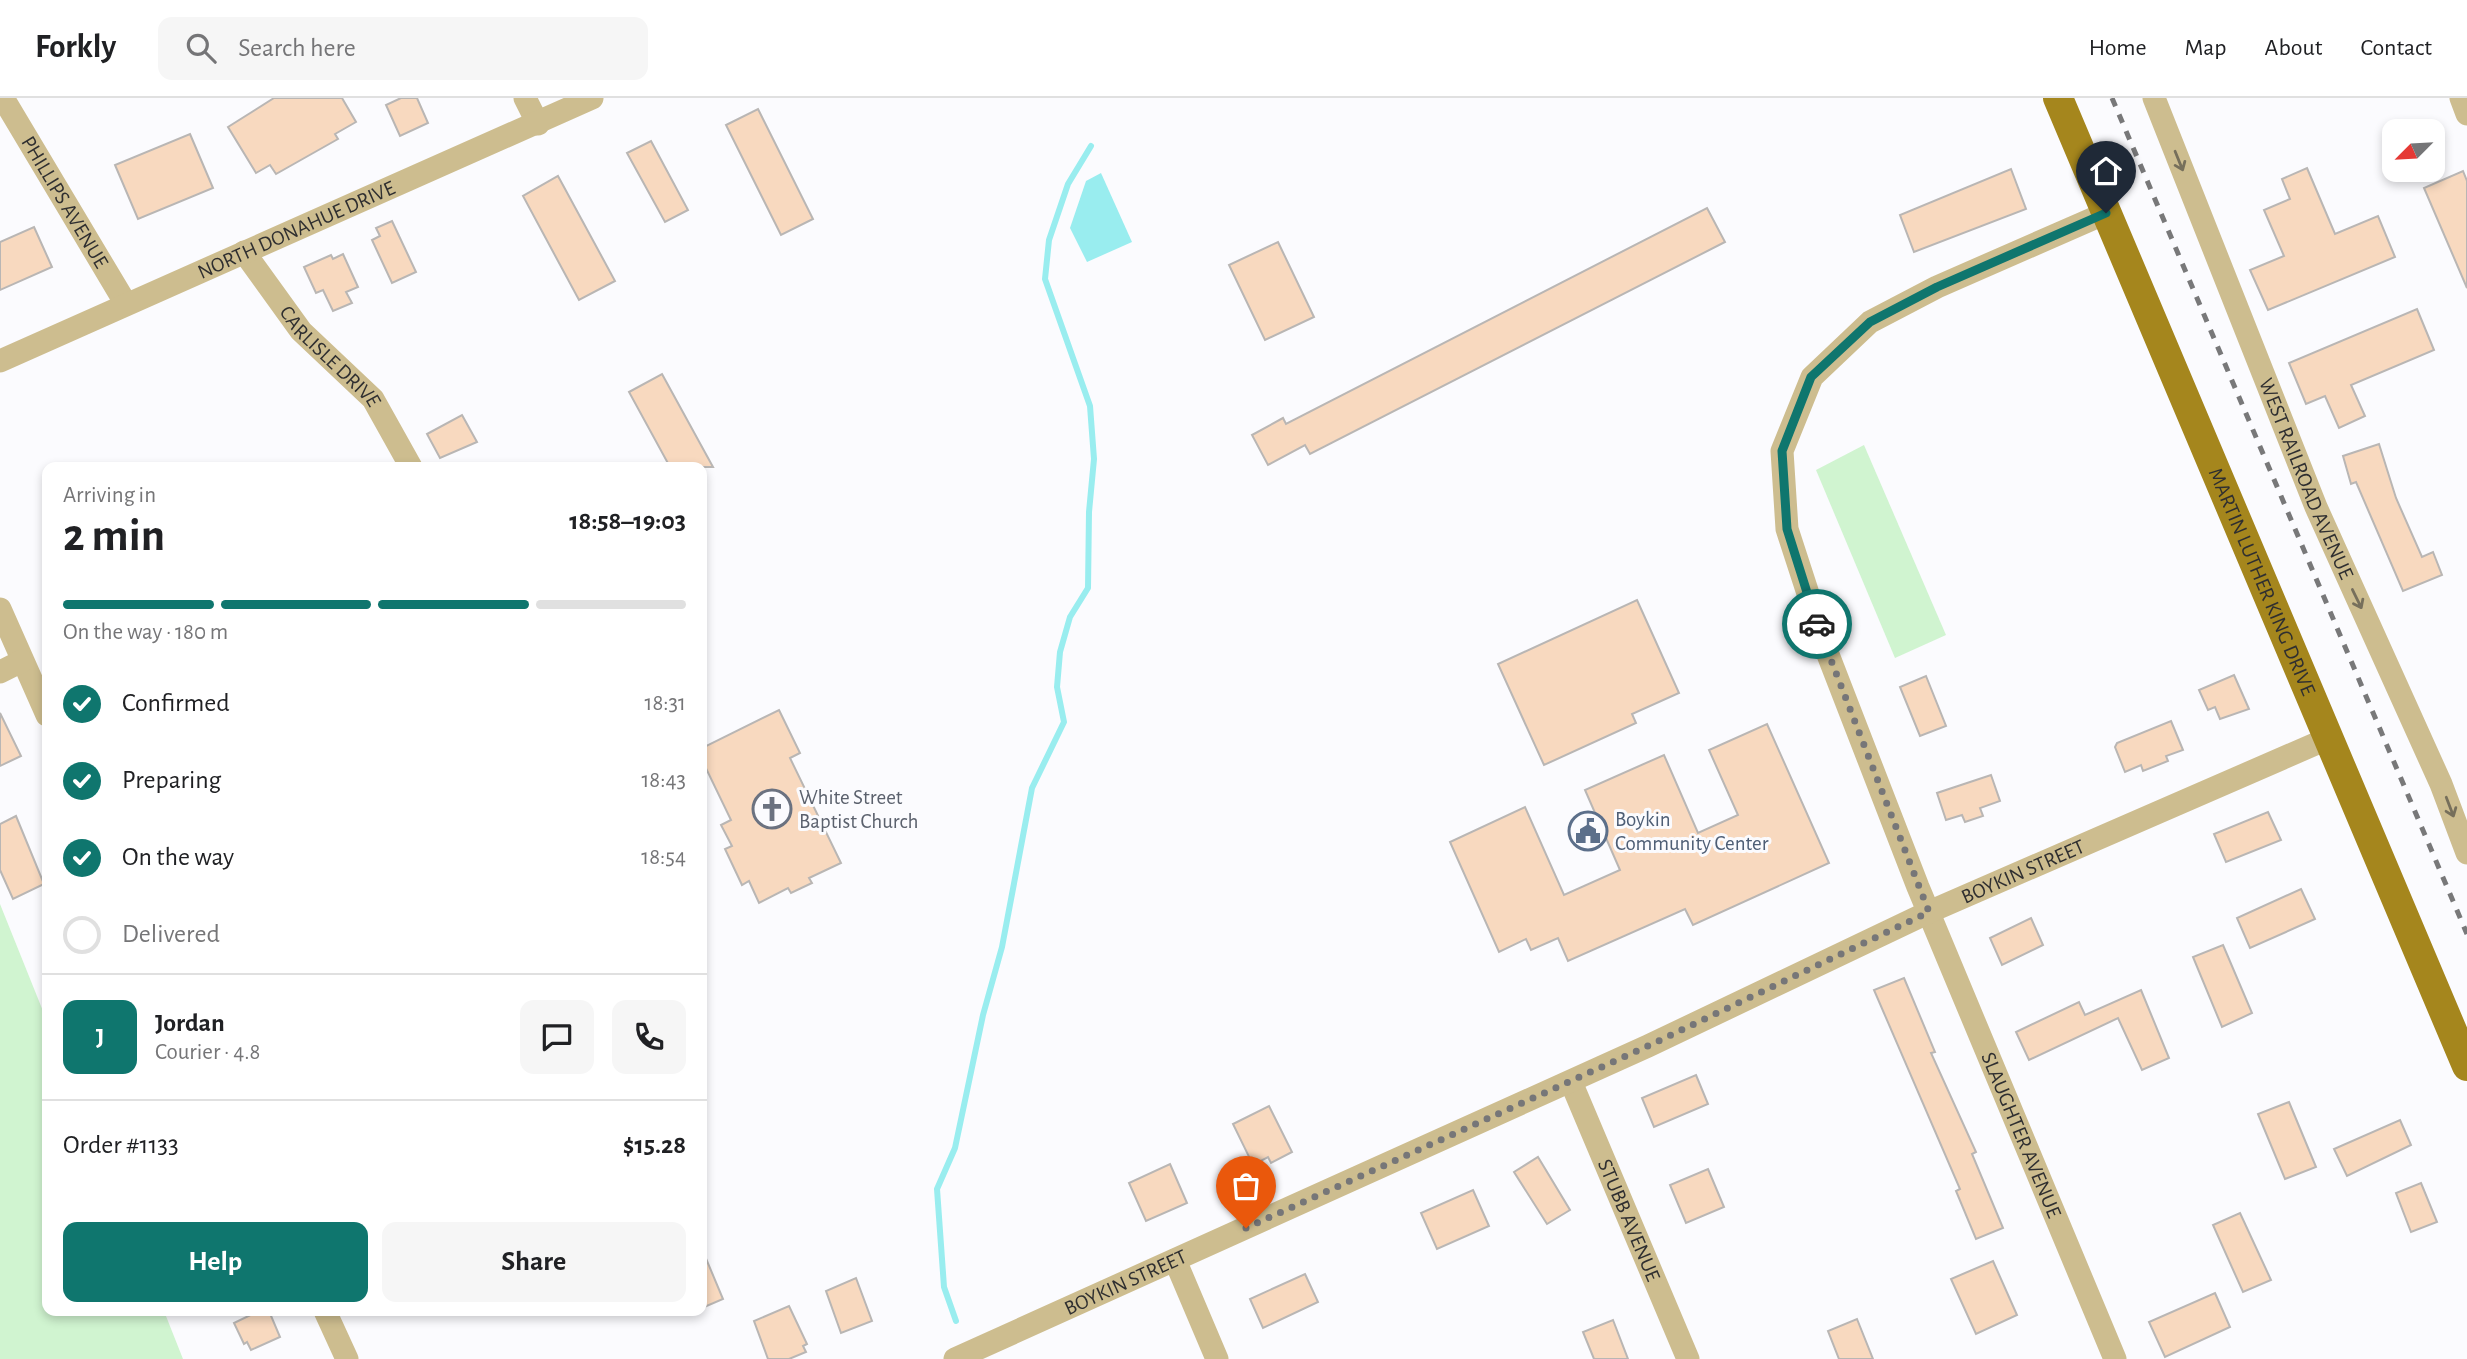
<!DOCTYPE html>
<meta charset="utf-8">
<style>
body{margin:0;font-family:"Alegreya Sans",sans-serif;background:#f6f6f6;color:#202124;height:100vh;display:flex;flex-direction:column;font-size:26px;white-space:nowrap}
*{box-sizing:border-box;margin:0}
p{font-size:23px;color:#757577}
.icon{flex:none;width:38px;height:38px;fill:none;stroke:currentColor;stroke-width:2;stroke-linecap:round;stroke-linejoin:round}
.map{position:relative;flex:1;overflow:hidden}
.side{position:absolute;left:42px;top:364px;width:665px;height:854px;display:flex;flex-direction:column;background:#fff;border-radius:14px;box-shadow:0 4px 10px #0003}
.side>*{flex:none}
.needle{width:46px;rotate:246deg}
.buttons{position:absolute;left:2382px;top:21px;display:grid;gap:14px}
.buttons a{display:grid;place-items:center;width:63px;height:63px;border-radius:14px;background:#fff;box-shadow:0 4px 10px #0003;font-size:35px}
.pin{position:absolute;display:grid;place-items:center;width:60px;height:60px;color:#fff;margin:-72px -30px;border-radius:50% 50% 50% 0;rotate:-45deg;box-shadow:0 0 7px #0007}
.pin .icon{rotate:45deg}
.courier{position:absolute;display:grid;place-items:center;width:70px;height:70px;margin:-35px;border:5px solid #0f766e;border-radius:50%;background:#fff;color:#222;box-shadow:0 2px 9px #0007}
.head em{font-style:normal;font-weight:700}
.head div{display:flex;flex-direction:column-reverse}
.head{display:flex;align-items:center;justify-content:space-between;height:119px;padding:0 21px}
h1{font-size:46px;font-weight:700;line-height:52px}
.bar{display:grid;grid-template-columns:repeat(4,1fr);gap:10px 7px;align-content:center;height:84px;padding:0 21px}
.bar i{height:9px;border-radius:5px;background:#e0e0e0}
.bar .selected{background:#0f766e}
.bar p{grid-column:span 4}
.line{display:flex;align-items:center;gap:18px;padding:0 21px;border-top:2px solid #e0e0e0}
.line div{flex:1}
.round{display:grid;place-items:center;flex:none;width:74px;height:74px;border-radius:14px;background:#f6f6f6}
ol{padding:0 21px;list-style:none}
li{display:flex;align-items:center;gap:21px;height:77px}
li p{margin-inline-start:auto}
li .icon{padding:7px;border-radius:50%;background:#0f766e;color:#fff;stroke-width:4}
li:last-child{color:#757577}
li i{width:38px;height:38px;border:4px solid #e0e0e0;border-radius:50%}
.cta{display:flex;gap:14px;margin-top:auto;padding:14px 21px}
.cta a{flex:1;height:80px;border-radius:14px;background:#0f766e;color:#fff;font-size:28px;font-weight:700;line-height:80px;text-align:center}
.cta a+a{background:#f6f6f6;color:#202124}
header{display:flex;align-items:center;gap:42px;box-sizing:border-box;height:98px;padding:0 35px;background:#fff;border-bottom:2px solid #e0e0e0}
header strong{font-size:33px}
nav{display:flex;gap:38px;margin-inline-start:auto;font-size:24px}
.search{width:490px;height:63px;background:#f6f6f6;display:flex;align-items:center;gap:18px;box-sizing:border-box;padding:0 24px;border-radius:14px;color:#757577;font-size:26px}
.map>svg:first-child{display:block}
</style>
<header>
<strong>Forkly</strong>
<div class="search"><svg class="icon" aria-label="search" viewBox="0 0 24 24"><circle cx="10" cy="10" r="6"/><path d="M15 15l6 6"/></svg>Search here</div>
<nav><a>Home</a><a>Map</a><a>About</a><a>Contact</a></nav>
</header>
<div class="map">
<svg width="2467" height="1261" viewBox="0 0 2467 1261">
<rect width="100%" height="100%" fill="#fbfbfe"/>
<!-- green -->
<g fill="#d0f4d0">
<path d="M1864 347 1946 537 1895 560 1816 372Z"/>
<path d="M0 806 47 923V1213H164L183 1261H0Z"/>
</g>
<!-- water -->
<path fill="#99edef" d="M1101 75 1132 144 1087 164 1070 130 1086 83Z"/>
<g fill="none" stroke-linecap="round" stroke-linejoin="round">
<!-- stream -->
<path stroke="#99edef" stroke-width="6" d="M956 1223 944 1189 937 1091 955 1050 983 917 1002 849 1032 690 1064 624 1057 589 1060 554 1070 519 1088 490 1089 414 1094 361 1090 308 1045 181 1049 142 1068 86 1091 48"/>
</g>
<!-- building -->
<g fill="#f8d9bf" stroke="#b9b6b4" stroke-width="2">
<path d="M274 0H342L356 24 335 36 338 41 276 76 270 67 256 75 228 29Z"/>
<path d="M401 0H417L428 25 400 38 386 7Z"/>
<path d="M758 11 813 121 781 137 726 27Z"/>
<path d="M190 36 213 90 138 121 115 67Z"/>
<path d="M651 43 688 112 665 124 627 55Z"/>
<path d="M2307 70 2335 136 2378 118 2395 159 2268 212 2250 172 2284 158 2264 112 2290 101 2282 81Z"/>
<path d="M2011 71 2026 111 1914 154 1900 117Z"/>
<path d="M2463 73 2467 83V190L2424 90Z"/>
<path d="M558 78 615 183 579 202 523 98Z"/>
<path d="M1707 110 1725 144 1310 356 1305 347 1268 367 1252 337 1283 320 1286 326Z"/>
<path d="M392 123 416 174 392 185 372 142 380 138 376 130Z"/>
<path d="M34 129 52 169 0 192V144Z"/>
<path d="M1278 144 1314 219 1265 242 1229 167Z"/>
<path d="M343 156 358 189 346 194 352 205 333 213 323 192 316 195 304 169 331 157 333 161Z"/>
<path d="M2417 211 2434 252 2351 287 2365 318 2339 330 2325 298 2306 306 2289 265Z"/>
<path d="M662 276 713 369H670L629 294Z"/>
<path d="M462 317 477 344 440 360 427 336Z"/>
<path d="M2379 346 2396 400 2422 459 2433 454 2442 477 2403 493 2356 384 2351 386 2343 358Z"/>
<path d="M1637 502 1679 595 1632 616 1636 625 1544 667 1498 566Z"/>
<path d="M2234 577 2249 611 2220 621 2215 609 2208 612 2199 592Z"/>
<path d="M1926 578 1946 628 1920 638 1900 589Z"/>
<path d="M779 612 800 655 790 660 841 765 809 780 812 785 791 795 788 790 759 805 749 783 742 787 725 751 732 748 721 727 731 722 702 662V650Z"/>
<path d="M0 615 21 658 0 668Z"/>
<path d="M2171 623 2183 652 2166 658 2168 663 2143 673 2141 667 2125 674 2115 649 2117 645Z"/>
<path d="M1767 626 1829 765 1693 827 1685 811 1568 863 1558 840 1531 852 1526 841 1499 854 1450 744 1525 709 1564 797 1620 772 1585 692 1664 657 1698 735 1738 717 1709 652Z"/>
<path d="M1991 677 2000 703 1980 710 1983 718 1965 724 1962 717 1946 722 1937 695Z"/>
<path d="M2268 714 2281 742 2226 764 2214 736Z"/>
<path d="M16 718 44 786 13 801 0 772V726Z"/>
<path d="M2301 791 2315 821 2250 850 2237 820Z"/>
<path d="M2031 820 2043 847 2002 867 1990 840Z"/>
<path d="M2223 847 2252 915 2222 929 2193 859Z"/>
<path d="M1904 880 1935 954 1931 955 1976 1054 1972 1056 2003 1130 1976 1141 1956 1093 1960 1091 1874 892Z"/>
<path d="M2141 892 2169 960 2142 972 2118 920 2029 962 2016 934 2079 904 2085 917Z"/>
<path d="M1696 977 1708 1006 1654 1029 1642 1000Z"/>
<path d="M2289 1004 2316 1069 2285 1081 2258 1016Z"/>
<path d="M1269 1008 1292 1054 1271 1065 1268 1059 1253 1067 1233 1026Z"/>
<path d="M2400 1022 2411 1047 2347 1078 2334 1051Z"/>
<path d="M1538 1059 1570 1112 1547 1126 1514 1074Z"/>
<path d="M1170 1066 1187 1105 1146 1123 1129 1085Z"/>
<path d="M1708 1071 1724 1109 1686 1125 1670 1087Z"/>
<path d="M2421 1085 2437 1124 2411 1134 2396 1095Z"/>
<path d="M1473 1092 1489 1128 1437 1151 1421 1115Z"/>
<path d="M2240 1115 2271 1182 2243 1194 2213 1127Z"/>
<path d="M702 1151 723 1201 702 1210Z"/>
<path d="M1993 1163 2017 1217 1976 1236 1951 1181Z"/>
<path d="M1305 1176 1318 1204 1263 1230 1250 1201Z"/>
<path d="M856 1180 872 1223 841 1235 826 1193Z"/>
<path d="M2215 1195 2230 1229 2165 1259 2149 1224Z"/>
<path d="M789 1208 807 1246 803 1248 806 1254 789 1261H768L754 1223Z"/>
<path d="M259 1213H269L280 1239 251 1252 247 1244 244 1246 234 1225Z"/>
<path d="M1857 1221 1873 1261H1839L1828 1233Z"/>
<path d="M1613 1222 1628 1261H1594L1583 1234Z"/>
</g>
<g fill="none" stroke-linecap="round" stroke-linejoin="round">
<!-- minor -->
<g stroke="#cdbd8f" stroke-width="23">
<path id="s1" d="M3 0 126 206"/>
<path d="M525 0 538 26"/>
<path id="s2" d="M2154 0 2316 409 2441 686 2467 755"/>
<path d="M2461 0 2467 16"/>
<path id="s3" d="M2106 115 1937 189 1870 224 1812 279 1782 353 1787 431 1827 554 1918 789 2115 1261"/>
<path id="s4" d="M244 154 301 233 373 301 411 369"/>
<path id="s5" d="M0 263 592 0"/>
<path d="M0 511 47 617"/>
<path d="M0 574 22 563"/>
<path id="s6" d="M1571 984 1688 1261"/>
<path d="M1175 1162 1217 1261"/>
<path d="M325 1213 347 1261"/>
<path id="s7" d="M955 1261 1648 948 1929 814 2329 640"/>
</g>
<!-- major -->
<path stroke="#a5861d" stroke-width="30" id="s8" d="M2058 0 2467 968"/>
<!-- rail -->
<path stroke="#787879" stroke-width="5" stroke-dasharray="9 9" stroke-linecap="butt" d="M2112 0 2467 836"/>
</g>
<!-- one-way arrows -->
<defs><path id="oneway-shaft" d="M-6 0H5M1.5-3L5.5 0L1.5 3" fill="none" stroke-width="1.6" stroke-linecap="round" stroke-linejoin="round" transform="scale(1.75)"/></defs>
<g stroke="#766f5b">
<use href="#oneway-shaft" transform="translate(2179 63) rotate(68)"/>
<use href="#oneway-shaft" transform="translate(2357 501) rotate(64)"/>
<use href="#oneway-shaft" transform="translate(2450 709) rotate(69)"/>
</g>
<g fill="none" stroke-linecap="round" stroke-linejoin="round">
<!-- done -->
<path stroke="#767678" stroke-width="7" stroke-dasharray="0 12.6" d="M1246 1130 1648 948 1929 814 1817 526"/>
<!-- route -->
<path stroke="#0f766e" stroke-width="9" d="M1817 526 1787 431 1782 353 1811 279 1870 224 1937 189 2106 115"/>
</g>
<!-- icons -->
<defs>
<symbol id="church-ring" viewBox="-11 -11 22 22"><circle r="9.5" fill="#fbfbfe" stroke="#6b7280" stroke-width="1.5"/><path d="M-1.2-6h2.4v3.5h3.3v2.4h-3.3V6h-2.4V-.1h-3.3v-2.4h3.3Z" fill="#6b7280"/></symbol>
<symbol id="civic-ring" viewBox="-11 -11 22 22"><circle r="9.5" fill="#fbfbfe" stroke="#5c6f8a" stroke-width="1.5"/><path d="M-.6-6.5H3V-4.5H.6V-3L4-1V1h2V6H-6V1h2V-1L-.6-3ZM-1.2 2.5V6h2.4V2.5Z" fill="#5c6f8a"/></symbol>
</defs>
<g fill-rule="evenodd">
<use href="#church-ring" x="750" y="689" width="44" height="44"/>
<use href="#civic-ring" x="1566" y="711" width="44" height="44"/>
</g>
<g text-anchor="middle" stroke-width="6" stroke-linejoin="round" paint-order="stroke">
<!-- street labels -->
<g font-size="21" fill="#2f2f30" stroke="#fbfbfe">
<text dy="7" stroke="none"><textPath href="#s1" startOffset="121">PHILLIPS AVENUE</textPath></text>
<text dy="7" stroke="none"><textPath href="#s5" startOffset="324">NORTH DONAHUE DRIVE</textPath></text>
<text dy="7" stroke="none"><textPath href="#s4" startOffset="136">CARLISLE DRIVE</textPath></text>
<text dy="7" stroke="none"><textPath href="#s2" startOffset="410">WEST RAILROAD AVENUE</textPath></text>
<text dy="7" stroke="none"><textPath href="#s8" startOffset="525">MARTIN LUTHER KING DRIVE</textPath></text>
<text dy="7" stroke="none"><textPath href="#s7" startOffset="1174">BOYKIN STREET</textPath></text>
<text dy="7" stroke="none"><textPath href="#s3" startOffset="1148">SLAUGHTER AVENUE</textPath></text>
<text dy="7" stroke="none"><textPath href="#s6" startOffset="150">STUBB AVENUE</textPath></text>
<text dy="7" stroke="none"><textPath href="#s7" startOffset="187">BOYKIN STREET</textPath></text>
</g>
<!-- worship labels -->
<g font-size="21" fill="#5b616d" stroke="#fbfbfe" text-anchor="start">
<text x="799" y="706">White Street<tspan x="799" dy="24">Baptist Church</tspan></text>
</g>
<!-- service labels -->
<g font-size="21" fill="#4e5e75" stroke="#fbfbfe" text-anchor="start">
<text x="1615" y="728">Boykin<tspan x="1615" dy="24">Community Center</tspan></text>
</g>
</g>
</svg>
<div class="buttons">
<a><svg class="needle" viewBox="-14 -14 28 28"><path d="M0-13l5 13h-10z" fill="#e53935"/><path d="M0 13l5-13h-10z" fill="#757577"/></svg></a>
</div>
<div class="pin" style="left:1246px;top:1130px;background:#ea580c"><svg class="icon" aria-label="bag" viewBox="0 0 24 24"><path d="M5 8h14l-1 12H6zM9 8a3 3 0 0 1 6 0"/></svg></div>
<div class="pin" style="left:2106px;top:115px;background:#1f2937"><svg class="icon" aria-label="home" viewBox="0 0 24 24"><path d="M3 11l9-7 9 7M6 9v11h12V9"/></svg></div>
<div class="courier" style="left:1817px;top:526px"><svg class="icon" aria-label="car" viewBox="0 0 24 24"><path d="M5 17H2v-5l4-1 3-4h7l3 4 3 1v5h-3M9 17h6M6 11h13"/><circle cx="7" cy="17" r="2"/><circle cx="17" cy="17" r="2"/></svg></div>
<section class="side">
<div class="head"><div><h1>2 min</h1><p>Arriving in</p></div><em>18:58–19:03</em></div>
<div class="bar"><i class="selected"></i><i class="selected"></i><i class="selected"></i><i></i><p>On the way · 180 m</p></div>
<ol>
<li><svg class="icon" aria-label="check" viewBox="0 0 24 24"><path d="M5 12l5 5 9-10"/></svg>Confirmed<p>18:31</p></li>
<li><svg class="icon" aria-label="check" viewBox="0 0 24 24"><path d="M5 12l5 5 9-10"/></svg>Preparing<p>18:43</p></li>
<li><svg class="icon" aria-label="check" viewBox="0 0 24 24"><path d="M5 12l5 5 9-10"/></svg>On the way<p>18:54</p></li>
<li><i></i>Delivered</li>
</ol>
<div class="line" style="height:126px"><b class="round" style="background:#0f766e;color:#fff">J</b><div><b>Jordan</b><p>Courier · 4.8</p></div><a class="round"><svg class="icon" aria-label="chat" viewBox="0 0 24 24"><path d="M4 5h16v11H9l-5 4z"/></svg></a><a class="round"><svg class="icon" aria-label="phone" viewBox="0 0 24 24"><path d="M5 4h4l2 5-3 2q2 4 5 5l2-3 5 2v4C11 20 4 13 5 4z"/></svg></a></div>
<div class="line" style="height:91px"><div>Order #1133</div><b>$15.28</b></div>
<div class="cta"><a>Help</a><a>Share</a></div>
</section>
</div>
